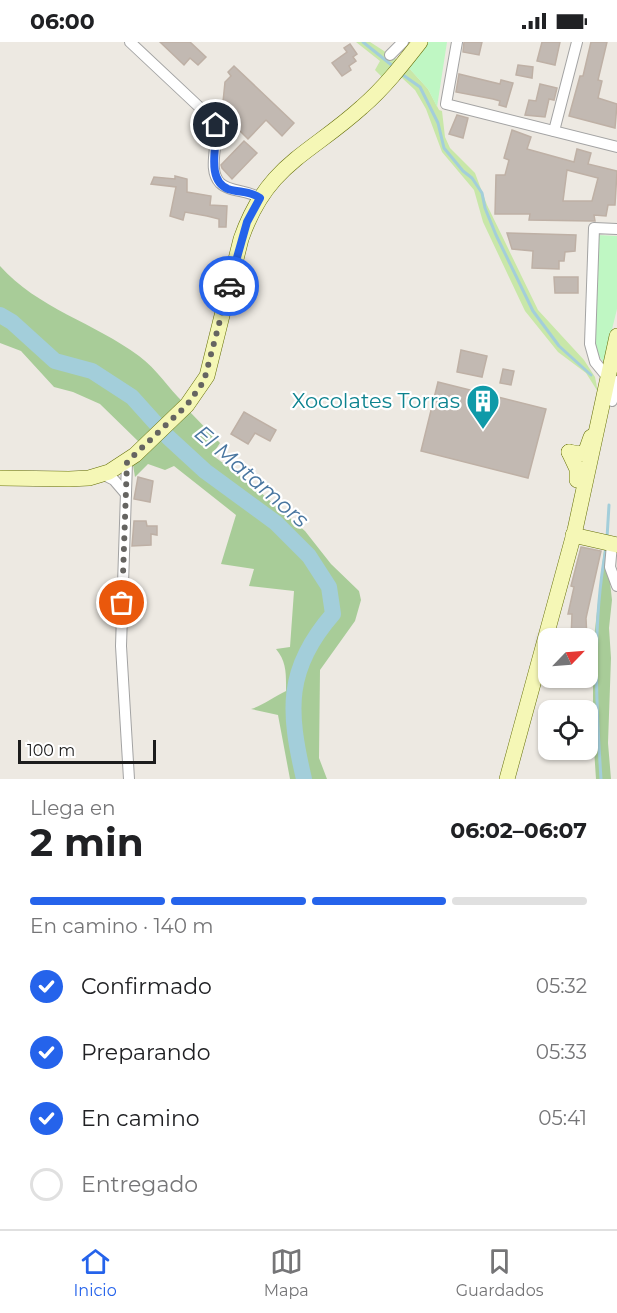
<!DOCTYPE html>
<html lang="es">
<meta charset="utf-8">
<style>
body{margin:0;font-family:Montserrat,sans-serif;background:#f2f2f2;color:#202124;height:100vh;display:flex;flex-direction:column;font-size:22px;white-space:nowrap}
*{box-sizing:border-box;margin:0}
p{font-size:20px;color:#757577}
.icon{flex:none;width:33px;height:33px;fill:none;stroke:currentColor;stroke-width:2;stroke-linecap:round;stroke-linejoin:round}
.map{position:relative;height:737px;overflow:hidden}
.sheet{display:flex;flex-direction:column;background:#fff;flex:1}
.sheet>*{flex:none}
.needle{width:39px;rotate:65deg}
.fabs{position:absolute;left:538px;top:586px;display:grid;gap:12px}
.fabs a{display:grid;place-items:center;width:60px;height:60px;border-radius:12px;background:#fff;box-shadow:0 2px 4px #0004;font-size:30px}
.scale{position:absolute;left:18px;bottom:15px;width:138px;box-sizing:border-box;padding-left:6px;border:3px solid #1c1c1c;border-top:0;font-size:16px;line-height:21px;white-space:nowrap;color:#1c1c1c;-webkit-text-stroke:4px #fff;paint-order:stroke}
.pin{position:absolute;display:grid;place-items:center;width:51px;height:51px;color:#fff;margin:-26px;border:3px solid #fff;border-radius:50%;box-shadow:0 2px 6px #0007}
.courier{position:absolute;display:grid;place-items:center;width:60px;height:60px;margin:-30px;border:4px solid #2563eb;border-radius:50%;background:#fff;color:#222;box-shadow:0 2px 8px #0007}
.head em{font-style:normal;font-weight:700}
.head div{display:flex;flex-direction:column-reverse}
.head{display:flex;align-items:center;justify-content:space-between;height:102px;padding:0 30px}
h1{font-size:39px;font-weight:700;line-height:45px}
.bar{display:grid;grid-template-columns:repeat(4,1fr);gap:9px 6px;align-content:center;height:72px;padding:0 30px}
.bar i{height:8px;border-radius:4px;background:#e0e0e0}
.bar .on{background:#2563eb}
.bar p{grid-column:span 4}
ol{padding:0 30px;list-style:none}
li{display:flex;align-items:center;gap:18px;height:66px}
li p{margin-inline-start:auto}
li .icon{padding:6px;border-radius:50%;background:#2563eb;color:#fff;stroke-width:4}
li:last-child{color:#757577}
li i{width:33px;height:33px;border:3px solid #e0e0e0;border-radius:50%}
.status{display:flex;justify-content:space-between;align-items:center;height:42px;padding:0 30px;background:#fff;direction:ltr}
.status svg{height:16px;fill:currentColor}
.menu{display:flex;justify-content:space-around;align-items:center;height:84px;border-top:2px solid #e0e0e0;background:#fff;font-size:16px;color:#757577}
.menu a{display:grid;justify-items:center;gap:3px}
.menu .on{color:#2563eb}
.map>svg:first-child{display:block}
</style>
<div class="status"><b>06:00</b><svg viewBox="0 0 49 12"><path d="M0 12V9h3v3zM5 12V6h3v6zM10 12V3h3v9zM15 12V0h3v12zM26 1h20v11H26zM47 4h2v5h-2z"/></svg></div>
<div class="map">
<svg width="617" height="737" viewBox="0 0 617 737">
<rect width="100%" height="100%" fill="#ede9e2"/>
<!-- grass -->
<g fill="#c8e7a8">
<path d="M356 0H370L398 18 382 35 375 28 380 19Z"/>
<path d="M408 25 428 47 439 68 442 69 445 95 450 106 475 131 487 163 538 268 584 318 595 335 598 350 586 331 558 310 525 269 483 180 474 148 442 110 426 67 415 48 401 35Z"/>
</g>
<!-- forest -->
<g fill="#a8cc98">
<path d="M0 224C37 266 95 281 139 314 157 327 168 346 184 361L140 401 100 362 73 350 54 345 21 309 0 301Z"/>
<path d="M189 369 220 401 212 413 245 437 305 489 331 522 359 549 361 558 355 579 320 628 319 716 327 737H290L278 673 251 667C264 663 273 655 286 649 286 633 287 620 276 607L290 605 294 549 249 544 254 527 221 522 236 473 174 424 165 428 148 422 135 435 133 423Z"/>
<path d="M604 508H610L608 522 612 558 609 586 611 616 608 701 611 737H596L593 692V605Z"/>
</g>
<!-- park -->
<g fill="#bff7c3">
<path d="M428 0H447L437 65 428 47 408 25Z"/>
<path d="M598 193 617 194V267L604 320C585 305 597 218 598 193Z"/>
</g>
<g fill="none" stroke-linecap="round" stroke-linejoin="round">
<!-- stream -->
<g stroke="#a3ceda" stroke-width="3">
<path d="M363 0 394 25"/>
<path d="M403 33 420 45 438 81 444 106 463 129 472 136 482 151 485 166 496 193 533 269 559 304 591 333"/>
<path d="M607 496 609 463"/>
<path d="M601 737C596 659 592 583 606 506"/>
</g>
<!-- river -->
<path stroke="#a3ceda" stroke-width="16" d="M0 273 12 280 55 319 92 329 132 355 168 395 205 429 276 481 309 514 329 545 333 572C285 627 288 669 304 737"/>
</g>
<!-- building -->
<g fill="#c2b9b2" stroke="#beb0a5" stroke-width="1.5" fill-rule="evenodd">
<path d="M160 0H190L206 15 198 23 190 16 184 23Z"/>
<path d="M464 0H482L479 13 463 10Z"/>
<path d="M542 0H560L555 23 537 19Z"/>
<path d="M591 0H607L598 38 602 39 598 56 617 62 615 86 569 74 580 34H583Z"/>
<path d="M350 2 357 12 353 15 356 19 349 24 351 28 342 34 332 21 347 10 344 6Z"/>
<path d="M518 23 533 25 532 36 516 33Z"/>
<path d="M234 24 294 81 282 94 266 78 248 97 223 72 229 66 223 60 225 40 231 34 228 30Z"/>
<path d="M459 32 500 42 501 38 513 41 506 65 499 63 500 59 493 57 456 50Z"/>
<path d="M540 42 557 46 554 58 549 57 545 75 525 73 529 58 536 59Z"/>
<path d="M457 73 468 76 463 96 449 92Z"/>
<path d="M512 88 531 95 527 107 574 120 577 107 591 111 588 122 617 129 615 163H608L606 174 594 173 595 179H591L529 178 530 172H495L496 133H505L509 118 504 116ZM567 128 598 136 592 159H563Z"/>
<path d="M244 99 257 111 232 137 222 126 221 123Z"/>
<path d="M175 134 187 137V150L211 154 210 163 227 164 226 185H219V177L207 174 185 170 183 178 170 174 176 145 151 142 154 135 175 137Z"/>
<path d="M507 191 576 193 575 209 565 210 564 219H559V227L532 226 533 209 512 207Z"/>
<path d="M554 235H578V251H555Z"/>
<path d="M461 308 487 314 482 335 457 330Z"/>
<path d="M503 327 514 329 511 343 500 341Z"/>
<path d="M438 340 546 367 528 436 421 409Z"/>
<path d="M244 370 276 388 270 399 255 391 248 402 231 392Z"/>
<path d="M138 435 153 439 150 460 134 457Z"/>
<path d="M134 479H146L147 484H157V493L151 492V503L132 504Z"/>
<path d="M581 505 601 509 586 576 587 597H571L572 572H568L574 545 571 544Z"/>
</g>
<g fill="none" stroke-linecap="round" stroke-linejoin="round">
<defs>
<g id="street">
<path d="M130 0 212 77C223 96 205 125 220 141 229 150 248 148 260 156"/>
<path d="M457 0 446 62 617 105"/>
<path d="M390 13 403 0"/>
<path d="M554 89 577 0"/>
<path d="M604 331 595 320 590 302 594 186 617 187"/>
<path d="M612 359 617 339"/>
<path d="M127 420 121 604 129 737"/>
<path d="M102 432 114 438 126 452"/>
<path d="M612 502 610 525 617 544"/>
</g>
<g id="secondary">
<path d="M569 410 580 412 586 409 591 395"/>
<path d="M569 410 577 427V438"/>
<path d="M0 436 69 437 89 436 109 430 135 413 187 363 207 334 241 197C267 122 309 113 362 65 384 46 402 23 420 0"/>
<path d="M573 493 617 503"/>
<path d="M507 737 575 488 617 294"/>
</g>
</defs>
<!-- street casing -->
<use href="#street" stroke="#a3a3a3" stroke-width="12"/>
<!-- secondary casing -->
<use href="#secondary" stroke="#656f08" stroke-width="16"/>
<!-- street -->
<use href="#street" stroke="#fff" stroke-width="10"/>
<!-- secondary -->
<use href="#secondary" stroke="#f5f7b6" stroke-width="15"/>
</g>
<g fill="none" stroke-linecap="round" stroke-linejoin="round">
<!-- done -->
<path stroke="#656461" stroke-width="6" stroke-dasharray="0 10.8" d="M122 561 127 420 187 363 204 339 229 244"/>
<!-- route -->
<path stroke="#2563eb" stroke-width="8" d="M216 83C218 101 205 138 228 147 239 151 249 148 260 156L247 180 229 244"/>
</g>
<!-- icons -->
<defs>
<symbol id="building-pin" viewBox="-11 -11 22 30"><path d="M0 17L-7.5 6A9.5 9.5 0 1 1 7.5 6Z" fill="#0f9aa8" stroke="#fff"/><path d="M-4-6H4V6H1V3H-1V6H-4ZM-2.5-4.3h1.7v1.8h-1.7ZM.8-4.3h1.7v1.8H.8ZM-2.5-1h1.7V.8h-1.7ZM.8-1h1.7V.8H.8Z" fill="#fff"/></symbol>
</defs>
<g fill-rule="evenodd">
<use href="#building-pin" x="464" y="340" width="38" height="52"/>
</g>
<g text-anchor="middle" stroke-width="4.5" stroke-linejoin="round" paint-order="stroke">
<!-- culture labels -->
<g font-size="21" fill="#0d838f" stroke="#fff" text-anchor="end">
<text x="460" y="366">Xocolates Torras</text>
</g>
<!-- water labels -->
<g font-size="22" font-style="italic" fill="#4976a0" stroke="#fff">
<text transform="translate(252 434) rotate(41)" y="8">El Matamors</text>
</g>
</g>
</svg>
<div class="fabs">
<a><svg class="needle" viewBox="-14 -14 28 28"><path d="M0-13l5 13h-10z" fill="#e53935"/><path d="M0 13l5-13h-10z" fill="#757577"/></svg></a>
<a><svg class="icon" aria-label="locate" viewBox="0 0 24 24"><circle cx="12" cy="12" r="6"/><path d="M12 2v4M12 18v4M2 12h4M18 12h4"/></svg></a>
</div>
<div class="scale">100 m</div>
<div class="pin" style="left:122px;top:561px;background:#ea580c"><svg class="icon" aria-label="bag" viewBox="0 0 24 24"><path d="M5 8h14l-1 12H6zM9 8a3 3 0 0 1 6 0"/></svg></div>
<div class="pin" style="left:216px;top:83px;background:#1f2937"><svg class="icon" aria-label="home" viewBox="0 0 24 24"><path d="M3 11l9-7 9 7M6 9v11h12V9"/></svg></div>
<div class="courier" style="left:229px;top:244px"><svg class="icon" aria-label="car" viewBox="0 0 24 24"><path d="M5 17H2v-5l4-1 3-4h7l3 4 3 1v5h-3M9 17h6M6 11h13"/><circle cx="7" cy="17" r="2"/><circle cx="17" cy="17" r="2"/></svg></div>
</div>
<section class="sheet">
<div class="head"><div><h1>2 min</h1><p>Llega en</p></div><em>06:02–06:07</em></div>
<div class="bar"><i class="on"></i><i class="on"></i><i class="on"></i><i></i><p>En camino · 140 m</p></div>
<ol>
<li><svg class="icon" aria-label="check" viewBox="0 0 24 24"><path d="M5 12l5 5 9-10"/></svg>Confirmado<p>05:32</p></li>
<li><svg class="icon" aria-label="check" viewBox="0 0 24 24"><path d="M5 12l5 5 9-10"/></svg>Preparando<p>05:33</p></li>
<li><svg class="icon" aria-label="check" viewBox="0 0 24 24"><path d="M5 12l5 5 9-10"/></svg>En camino<p>05:41</p></li>
<li><i></i>Entregado</li>
</ol>
</section>
<nav class="menu">
<a class="on"><svg class="icon" aria-label="home" viewBox="0 0 24 24"><path d="M3 11l9-7 9 7M6 9v11h12V9"/></svg>Inicio</a>
<a><svg class="icon" aria-label="map" viewBox="0 0 24 24"><path d="M3 6l6-2 6 2 6-2v14l-6 2-6-2-6 2zM9 4v14M15 6v14"/></svg>Mapa</a>
<a><svg class="icon" aria-label="saved" viewBox="0 0 24 24"><path d="M7 4h10v16l-5-4-5 4z"/></svg>Guardados</a>
</nav>
